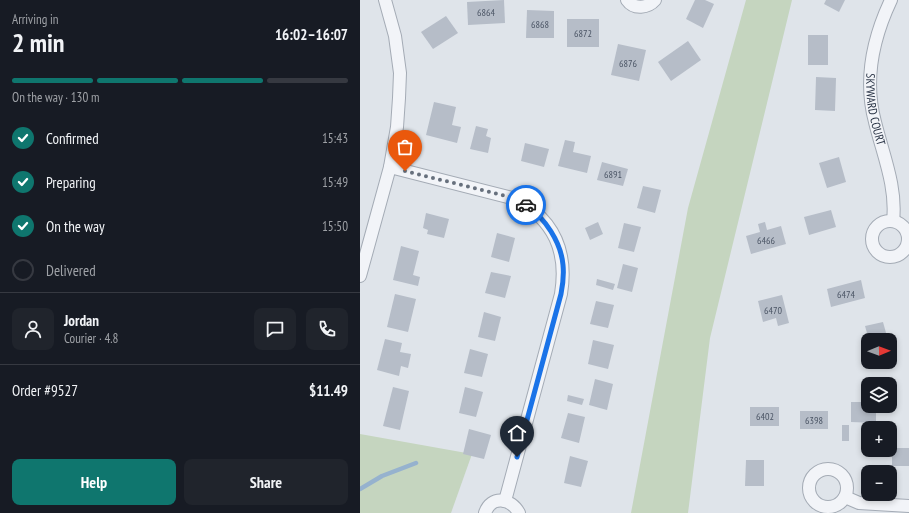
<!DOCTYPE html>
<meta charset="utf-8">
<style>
body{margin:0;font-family:"PT Sans Narrow",sans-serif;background:#20242c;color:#f1f3f6;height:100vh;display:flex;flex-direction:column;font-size:15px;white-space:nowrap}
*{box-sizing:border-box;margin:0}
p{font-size:13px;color:#9ea1a6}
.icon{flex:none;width:22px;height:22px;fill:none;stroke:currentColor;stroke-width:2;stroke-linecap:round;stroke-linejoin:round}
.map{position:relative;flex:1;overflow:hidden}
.sheet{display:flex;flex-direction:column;background:#171b24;width:360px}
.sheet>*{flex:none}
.needle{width:26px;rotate:89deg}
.fabs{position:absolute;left:501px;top:333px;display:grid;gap:8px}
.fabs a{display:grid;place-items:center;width:36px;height:36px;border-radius:8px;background:#171b24;box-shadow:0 2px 6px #0003;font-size:20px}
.pin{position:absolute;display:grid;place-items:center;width:34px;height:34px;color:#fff;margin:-41px -17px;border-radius:50% 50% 50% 0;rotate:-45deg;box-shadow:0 0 4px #0007}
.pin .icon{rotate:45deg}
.courier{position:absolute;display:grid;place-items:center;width:40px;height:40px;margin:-20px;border:3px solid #1a73e8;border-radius:50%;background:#fff;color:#222;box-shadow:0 1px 5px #0007}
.summary em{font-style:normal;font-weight:800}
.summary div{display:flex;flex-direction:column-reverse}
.summary{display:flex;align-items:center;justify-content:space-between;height:68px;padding:0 12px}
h1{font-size:26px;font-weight:800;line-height:30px}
.bar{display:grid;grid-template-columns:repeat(4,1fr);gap:6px 4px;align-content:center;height:48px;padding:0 12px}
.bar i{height:5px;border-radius:3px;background:#363941}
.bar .selected{background:#0f766e}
.bar p{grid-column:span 4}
.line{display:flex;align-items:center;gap:10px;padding:0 12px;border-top:1px solid #363941}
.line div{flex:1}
.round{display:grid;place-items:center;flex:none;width:42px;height:42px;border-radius:8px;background:#20242c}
ol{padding:0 12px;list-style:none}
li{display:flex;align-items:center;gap:12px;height:44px}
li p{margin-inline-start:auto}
li .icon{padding:4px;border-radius:50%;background:#0f766e;color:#fff;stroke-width:4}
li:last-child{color:#9ea1a6}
li i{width:22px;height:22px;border:2px solid #363941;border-radius:50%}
.cta{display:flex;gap:8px;margin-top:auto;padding:8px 12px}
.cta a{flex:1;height:46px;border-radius:8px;background:#0f766e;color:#fff;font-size:16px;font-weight:800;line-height:46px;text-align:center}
.cta a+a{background:#20242c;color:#f1f3f6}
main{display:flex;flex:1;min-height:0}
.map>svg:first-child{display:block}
</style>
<main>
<section class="sheet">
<div class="summary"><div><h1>2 min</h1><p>Arriving in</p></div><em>16:02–16:07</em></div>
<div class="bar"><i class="selected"></i><i class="selected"></i><i class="selected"></i><i></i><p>On the way · 130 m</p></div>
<ol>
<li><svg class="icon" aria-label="check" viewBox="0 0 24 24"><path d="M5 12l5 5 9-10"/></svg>Confirmed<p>15:43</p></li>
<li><svg class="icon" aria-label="check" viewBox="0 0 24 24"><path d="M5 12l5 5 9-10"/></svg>Preparing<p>15:49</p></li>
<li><svg class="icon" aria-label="check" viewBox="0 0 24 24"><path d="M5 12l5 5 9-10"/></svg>On the way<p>15:50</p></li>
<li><i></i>Delivered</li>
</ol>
<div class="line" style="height:72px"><a class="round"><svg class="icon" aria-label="person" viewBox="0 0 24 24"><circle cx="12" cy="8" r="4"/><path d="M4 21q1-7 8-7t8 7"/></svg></a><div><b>Jordan</b><p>Courier · 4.8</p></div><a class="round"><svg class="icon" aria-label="chat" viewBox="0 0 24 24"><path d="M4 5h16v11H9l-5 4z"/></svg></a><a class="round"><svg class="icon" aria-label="phone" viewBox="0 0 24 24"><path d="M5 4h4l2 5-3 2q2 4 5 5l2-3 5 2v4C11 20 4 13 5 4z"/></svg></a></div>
<div class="line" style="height:52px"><div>Order #9527</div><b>$11.49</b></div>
<div class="cta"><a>Help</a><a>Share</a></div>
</section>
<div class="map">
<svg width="549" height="513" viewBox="0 0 549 513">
<rect width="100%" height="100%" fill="#dfe4ea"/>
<!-- green -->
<g fill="#c5d5bf">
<path d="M386 0H432L350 338 328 513H271L328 208Z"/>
<path d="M0 434 112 454 91 513H0Z"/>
</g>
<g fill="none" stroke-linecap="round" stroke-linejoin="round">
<!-- stream -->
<path stroke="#96b2ce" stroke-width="4.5" d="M0 489 22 476 56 463"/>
</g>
<!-- building -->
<g fill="#b6bdc8">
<path d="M144 0 145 23 108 25 107 2Z"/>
<path d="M335 0H345L354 4 343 28 326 19Z"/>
<path d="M466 0H485L479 12 464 4Z"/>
<path d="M167 10 194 11V38H166Z"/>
<path d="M86 16 98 33 73 49 61 32Z"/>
<rect x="207" y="19" width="32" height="28"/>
<rect x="448" y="35" width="20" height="30"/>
<path d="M328 41 341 60 311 81 298 62Z"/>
<path d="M258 44 286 50 279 81 251 75Z"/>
<path d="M456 77 476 78 475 111 455 110Z"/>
<path d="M74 102 96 107 92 125 101 127 97 143 66 135Z"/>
<path d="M116 126 128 129 126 136 131 138 128 153 110 149Z"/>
<path d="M205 140 215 142 213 152 231 156 227 173 198 166Z"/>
<path d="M165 143 189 149 184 167 161 161Z"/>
<path d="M479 157 486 182 467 188 459 163Z"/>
<path d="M242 162 268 169 263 186 237 180Z"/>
<path d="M283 186 301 190 295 213 277 208Z"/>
<path d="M471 210 476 227 449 235 444 217Z"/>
<path d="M66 213 89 219 84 238 67 234 68 230 63 228Z"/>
<path d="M238 222 243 234 230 240 225 228Z"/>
<path d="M405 222 407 230 421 226 426 244 391 254 386 236 400 232 398 224Z"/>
<path d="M264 223 281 227 274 252 258 248Z"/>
<path d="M137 233 155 238 149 262 131 257Z"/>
<path d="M41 246 59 251 53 275 60 277 58 286 33 280Z"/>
<path d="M263 264 278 268 272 292 257 288Z"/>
<path d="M131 272 151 276 145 298 125 293Z"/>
<path d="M237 279 255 284 253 290 236 285Z"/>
<path d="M501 280 505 298 471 307 467 289Z"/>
<path d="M35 294 56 299 48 332 27 327Z"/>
<path d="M422 295 429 323 418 326 416 318 403 322 398 301Z"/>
<path d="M236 301 254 305 248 328 230 324Z"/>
<path d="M124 312 141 317 135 341 118 337Z"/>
<path d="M523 322 528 340H509L505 326Z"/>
<path d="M25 339 42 343 40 352 51 354 48 368 41 366 39 376 17 370Z"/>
<path d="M233 340 254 345 248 369 228 364Z"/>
<path d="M110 349 128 354 122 377 104 373Z"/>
<path d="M235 379 253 384 247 410 229 405Z"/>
<path d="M33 387 49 391 40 430 23 426Z"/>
<path d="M105 387 123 392 116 417 99 413Z"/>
<path d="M208 395 224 399 222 405 207 401Z"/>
<path d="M491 402H508V406H516V423L491 422Z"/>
<rect x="390" y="407" width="29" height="19"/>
<rect x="440" y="411" width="28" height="18"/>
<path d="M208 413 225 417 219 443 201 438Z"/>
<rect x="482" y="425" width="7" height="16"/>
<path d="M109 429 131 435 124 459 103 454Z"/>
<rect x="532" y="448" width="17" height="18"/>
<path d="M210 456 228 461 221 487 204 483Z"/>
<path d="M386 460H404V486H385Z"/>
</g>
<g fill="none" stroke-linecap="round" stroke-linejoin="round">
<defs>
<g id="street">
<path d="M267 0C274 10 288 8 295 0"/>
<path id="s1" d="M531 0C513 38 504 81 515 122 523 155 537 187 533 221"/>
<path d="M30 167 156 199C194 220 208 251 201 294L145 501"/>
<circle cx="530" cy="239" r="18"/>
<path d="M0 276 30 167 37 127 39 98 40 73 35 36 25 0"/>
<circle cx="468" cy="488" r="19"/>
<path d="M485 497 499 503 549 506"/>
<path d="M125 513C131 495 151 498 159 513"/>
</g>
</defs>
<!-- street casing -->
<use href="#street" stroke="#a4abb5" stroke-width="14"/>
<!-- street -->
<use href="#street" stroke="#f2f4f8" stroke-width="12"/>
</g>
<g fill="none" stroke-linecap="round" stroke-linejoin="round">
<!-- done -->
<path stroke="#67707d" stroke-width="4" stroke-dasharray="0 7.2" d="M45 171 138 194 156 199 166 205"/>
<!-- route -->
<path stroke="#1a73e8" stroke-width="5" d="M157 457 201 294C203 284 204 275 203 265 201 242 185 218 166 205"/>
</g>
<g text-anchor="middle" stroke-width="3.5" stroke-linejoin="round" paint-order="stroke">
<!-- number labels -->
<g font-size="10" fill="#4a5464">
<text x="126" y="16">6864</text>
<text x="180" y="28">6868</text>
<text x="223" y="37">6872</text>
<text x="268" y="67">6876</text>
<text x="253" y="178">6891</text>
<text x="406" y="244">6466</text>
<text x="486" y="298">6474</text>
<text x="413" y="314">6470</text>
<text x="405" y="420">6402</text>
<text x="454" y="424">6398</text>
</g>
<!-- street labels -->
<g font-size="12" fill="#263143" stroke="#eff3f7">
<text dy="4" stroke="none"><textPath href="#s1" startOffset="113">SKYWARD COURT</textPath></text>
</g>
</g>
</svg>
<div class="fabs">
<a><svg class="needle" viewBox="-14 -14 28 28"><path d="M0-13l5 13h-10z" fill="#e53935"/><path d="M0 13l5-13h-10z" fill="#9ea1a6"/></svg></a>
<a><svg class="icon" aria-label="layers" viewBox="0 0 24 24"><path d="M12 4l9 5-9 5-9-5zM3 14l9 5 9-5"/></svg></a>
<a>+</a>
<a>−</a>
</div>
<div class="pin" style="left:45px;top:171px;background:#ea580c"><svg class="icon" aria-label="bag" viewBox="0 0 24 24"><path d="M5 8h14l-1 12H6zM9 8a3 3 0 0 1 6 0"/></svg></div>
<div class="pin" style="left:157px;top:457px;background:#1f2937"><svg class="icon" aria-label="home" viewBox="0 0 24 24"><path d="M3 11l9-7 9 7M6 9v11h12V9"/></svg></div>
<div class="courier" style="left:166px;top:205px"><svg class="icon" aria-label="car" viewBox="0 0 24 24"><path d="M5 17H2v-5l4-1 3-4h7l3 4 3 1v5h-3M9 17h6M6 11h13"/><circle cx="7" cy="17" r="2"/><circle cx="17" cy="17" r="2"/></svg></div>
</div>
</main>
